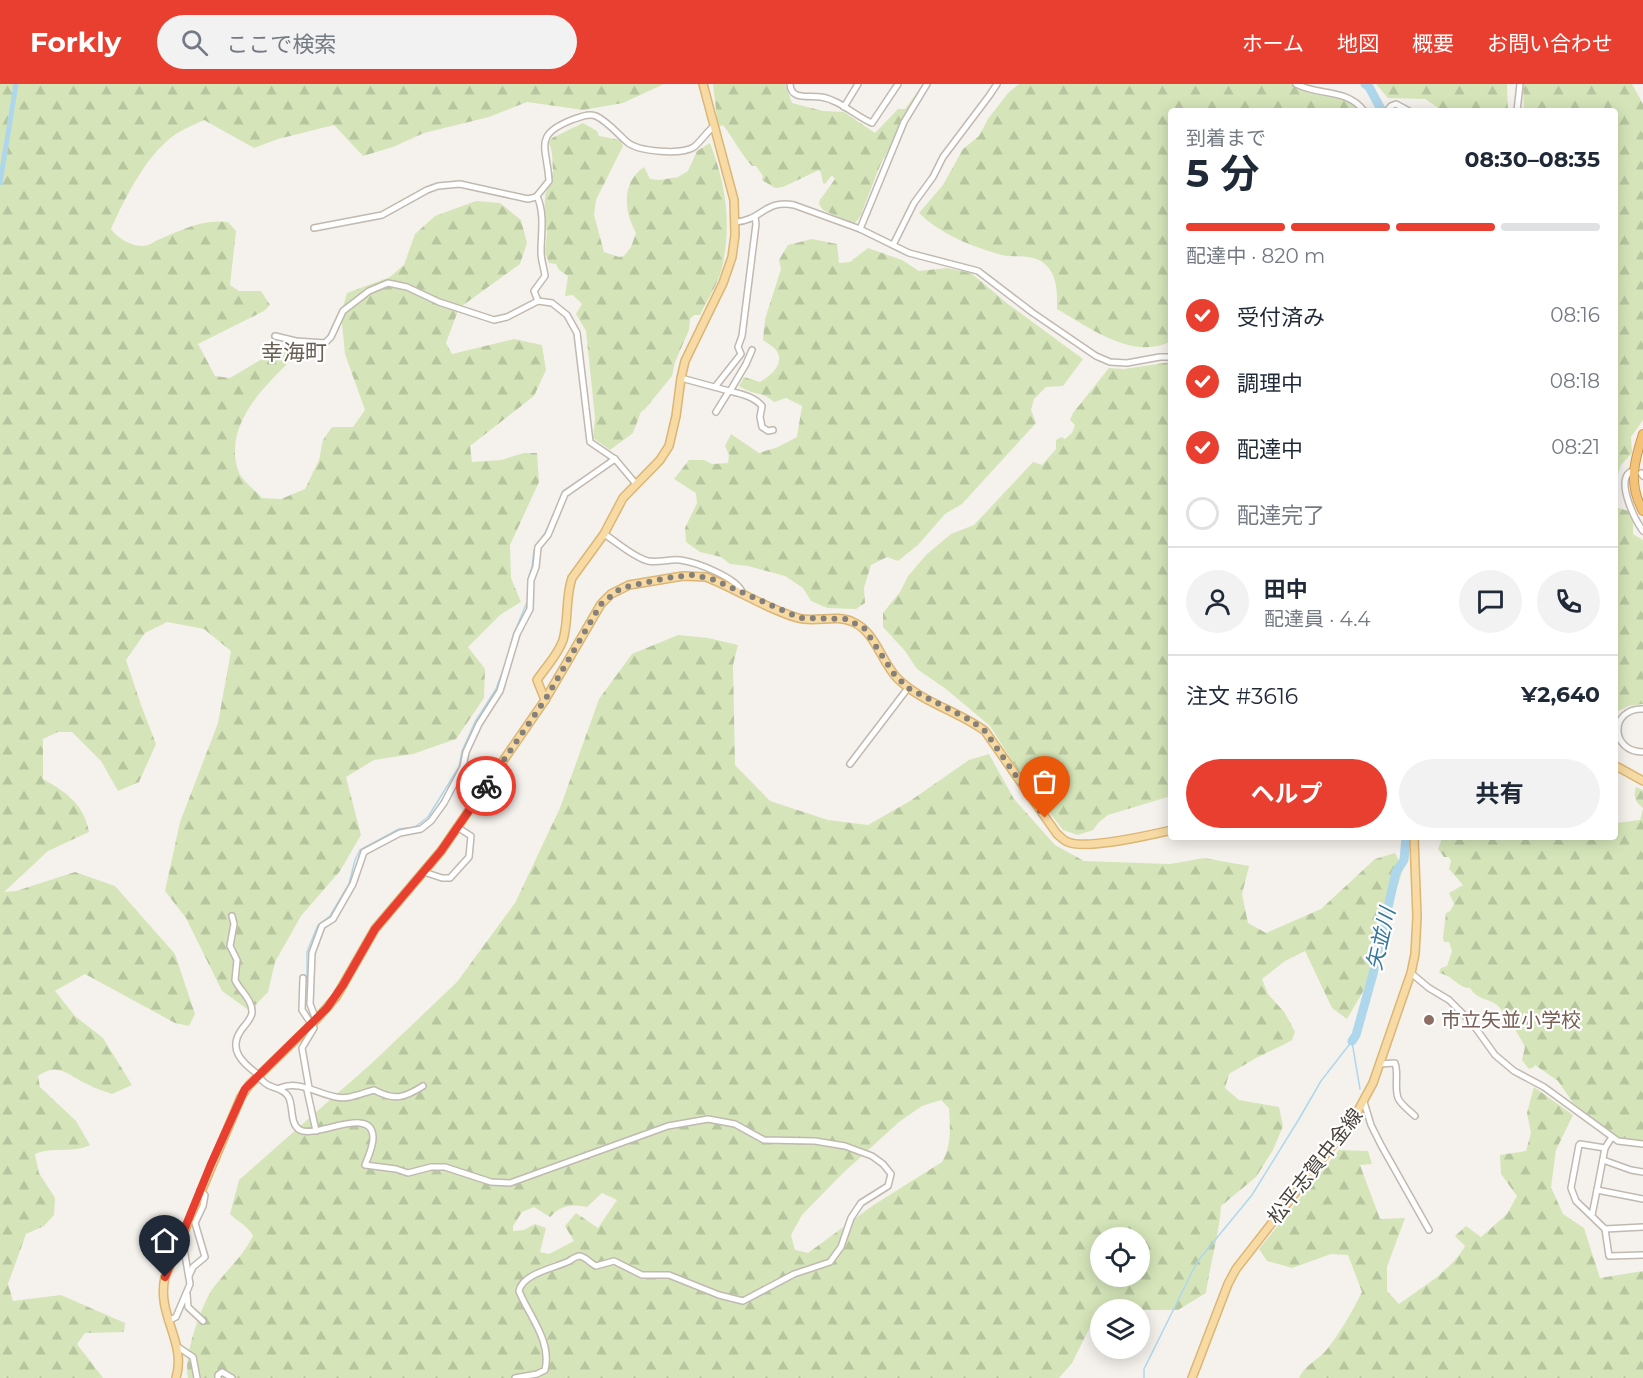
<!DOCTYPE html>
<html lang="ja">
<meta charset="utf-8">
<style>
body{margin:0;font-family:Montserrat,"Noto Sans JP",sans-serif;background:#f2f2f3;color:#1f2937;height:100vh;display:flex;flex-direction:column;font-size:22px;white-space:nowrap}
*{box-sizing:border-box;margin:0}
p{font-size:20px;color:#747a83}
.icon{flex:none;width:33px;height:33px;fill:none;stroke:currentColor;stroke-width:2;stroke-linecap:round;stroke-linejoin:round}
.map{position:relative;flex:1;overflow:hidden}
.sheet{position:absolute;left:1168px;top:24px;width:450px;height:732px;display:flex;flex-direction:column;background:#fff;border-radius:6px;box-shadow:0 3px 15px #0003}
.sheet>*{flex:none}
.controls{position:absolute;left:1090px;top:1143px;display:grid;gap:12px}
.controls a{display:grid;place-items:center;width:60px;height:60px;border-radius:50%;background:#fff;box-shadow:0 3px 15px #0003;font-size:30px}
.pin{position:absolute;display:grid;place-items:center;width:51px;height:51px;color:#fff;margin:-62px -26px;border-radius:50% 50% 50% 0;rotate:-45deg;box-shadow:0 0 6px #0007}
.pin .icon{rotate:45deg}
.courier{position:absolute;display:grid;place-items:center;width:60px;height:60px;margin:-30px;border:4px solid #e93f30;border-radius:50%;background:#fff;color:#222;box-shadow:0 2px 8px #0007}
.summary em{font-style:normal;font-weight:700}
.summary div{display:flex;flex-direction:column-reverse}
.summary{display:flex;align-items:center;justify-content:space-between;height:102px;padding:0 18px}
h1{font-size:39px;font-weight:700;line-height:45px}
.bar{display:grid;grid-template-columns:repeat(4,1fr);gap:9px 6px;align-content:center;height:72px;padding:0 18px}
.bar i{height:8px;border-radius:4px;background:#e0e1e3}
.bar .on{background:#e93f30}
.bar p{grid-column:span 4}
.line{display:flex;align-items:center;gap:15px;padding:0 18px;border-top:2px solid #e0e1e3}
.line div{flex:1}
.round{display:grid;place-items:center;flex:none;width:63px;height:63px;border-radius:32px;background:#f2f2f3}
ol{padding:0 18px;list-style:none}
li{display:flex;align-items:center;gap:18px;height:66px}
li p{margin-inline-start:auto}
li .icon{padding:6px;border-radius:50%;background:#e93f30;color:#fff;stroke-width:4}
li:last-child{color:#747a83}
li i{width:33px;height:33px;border:3px solid #e0e1e3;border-radius:50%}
.action{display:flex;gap:12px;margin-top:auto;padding:12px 18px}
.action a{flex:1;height:69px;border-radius:36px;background:#e93f30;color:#fff;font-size:24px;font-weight:700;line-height:69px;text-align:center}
.action a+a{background:#f2f2f3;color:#1f2937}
header{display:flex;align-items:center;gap:36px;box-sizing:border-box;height:84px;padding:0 30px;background:#e93f30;color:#fff}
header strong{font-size:28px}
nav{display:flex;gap:33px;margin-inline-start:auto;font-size:21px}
.search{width:420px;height:54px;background:#f2f2f3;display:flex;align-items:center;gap:15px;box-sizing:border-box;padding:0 21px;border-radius:33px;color:#747a83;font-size:22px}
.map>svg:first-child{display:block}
</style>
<header>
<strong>Forkly</strong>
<div class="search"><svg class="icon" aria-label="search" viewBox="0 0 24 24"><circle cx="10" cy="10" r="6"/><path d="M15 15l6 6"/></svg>ここで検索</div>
<nav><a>ホーム</a><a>地図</a><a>概要</a><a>お問い合わせ</a></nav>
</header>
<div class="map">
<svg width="1643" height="1294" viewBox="0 0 1643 1294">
<defs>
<pattern id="forest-firs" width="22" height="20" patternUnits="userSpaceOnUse" patternTransform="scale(1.5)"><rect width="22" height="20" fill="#d5e5b9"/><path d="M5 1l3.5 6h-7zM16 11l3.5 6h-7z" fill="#b8c6a0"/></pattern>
</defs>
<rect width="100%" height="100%" fill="#f5f2ed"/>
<!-- forest -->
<g fill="url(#forest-firs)" fill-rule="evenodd">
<path d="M0 0H664L623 19 583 26 527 18 489 33 424 49 393 63 363 72 334 41 278 55 254 64 204 36C191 42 178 47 167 57 143 78 124 116 111 145 118 155 135 165 148 161 152 160 156 156 160 155 184 145 202 135 228 138L236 147 230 201 239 207H261L270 221 264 227 198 260 215 292 230 294 262 275 289 267 295 272C266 301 223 340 238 386 241 396 255 406 262 414L281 415 305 405 319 376 323 356 332 343H353L365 326 345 270 341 229 347 209 390 193 404 181 415 150 435 132 476 117 500 119 521 136 527 159 520 180 459 224 446 259 452 270 514 255 542 261 546 286 534 312 470 362 472 378 501 376 524 369H537L539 398 510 461 511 494 521 518 500 531 468 563 485 585 484 614 456 655 413 670 374 676 346 693 361 751 340 787 301 832 275 878 268 908 250 927 222 907 186 834 165 807 180 738 218 639 231 567 204 545 167 538 145 549 126 576 141 621 156 660 139 698 118 707 101 677 72 648H58L43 655V695C66 708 84 720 89 748L48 767 4 808 16 807 75 788 115 802 175 870 195 930 189 942 175 939 85 890 55 907 75 932 103 954 132 1001 112 1010C105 1007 96 1005 89 1001 69 992 59 977 38 992L40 1003 76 1037 90 1061C71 1070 53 1062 35 1070L39 1089 55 1114 54 1131 44 1142 26 1150 8 1200 13 1217 61 1211 125 1239 124 1248 85 1249 77 1260 103 1294H0Z"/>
<path d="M713 0H785L792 19 823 27 844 28 875 49 898 25H905L923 0H928L881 79 860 133 854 140 823 126 819 120 820 116 835 95 832 91 825 100 823 99 821 89 819 86 783 103 775 104 762 96 763 92 756 82H752C740 69 734 55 723 41L718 43Z"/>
<path d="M1019 0H1305L1320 8 1353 13 1361 27H1172V257C1133 277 1090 244 1057 225 1057 210 1058 193 1046 181 1034 169 1016 174 1002 171 973 163 940 150 919 129L943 101 963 65 979 52 988 35 1008 9Z"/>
<path d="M1376 0H1507L1508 27H1443L1425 15 1388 14Z"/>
<path d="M1523 0H1632L1643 20V336L1631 353 1632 369 1621 381 1616 396V27H1524Z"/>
<path d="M583 39 597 47 599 52 620 56 623 62 596 116 594 131 604 168 619 173 624 172 631 163 636 149C624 127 621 99 644 83L650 95 660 96 678 93 688 87 697 67 710 59C726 101 732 140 722 184 718 200 707 216 700 231H694L690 235 689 246 675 278 672 292 645 325 641 328 633 349 610 366 593 354 595 334 586 247 576 230 582 220 573 211 565 212 568 192 559 186 556 180 549 179 545 169 547 148 544 140 545 111 553 87 552 69 549 58 552 54Z"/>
<path d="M812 155 837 160 839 179 850 178 868 164 902 176 919 187 947 184 971 189 1008 220 1083 275 1063 302 1046 303 1034 315 1031 326 1036 339 962 420 945 430 918 461 898 477 887 473 871 481 864 504 865 519 856 525 827 524 811 517 803 504 785 492 748 482 730 480 721 473 700 468 686 458 685 444 697 419 696 409 674 395 689 376H704L712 380 728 379 729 371 725 362 731 350 759 369 778 363 797 353 802 322 786 314 774 318C760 306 753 312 739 302L744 293 760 298C770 292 786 280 776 266 773 262 767 259 763 256L765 235 781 185 779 176 788 161Z"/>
<path d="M1171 278V712L1108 731 1099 738 1093 746 1078 751 1063 746 1023 694 990 642 946 605 917 585 905 567 883 543V529L900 508 908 492 927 470 951 450 974 441 1033 378 1042 381 1056 365V356L1061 353 1065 355 1072 349 1075 341 1070 336 1073 329 1109 284 1124 285Z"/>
<path d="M1616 423 1628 427 1633 438V450L1643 456V620L1629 622 1616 628Z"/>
<path d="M678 551 708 554 738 561 733 581 735 681 770 717 828 736 868 741 910 717 969 676 989 670 1014 715 1055 761 1084 777 1170 780 1204 774 1249 782 1242 810 1248 839 1266 849 1321 825 1375 775 1395 769 1403 785 1365 904 1347 935 1332 924 1305 867 1285 877 1262 895 1268 910 1285 929 1295 948 1292 956 1285 960 1256 974 1229 990 1225 1004 1239 1016 1279 1023 1283 1042 1273 1066 1256 1093 1221 1122C1219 1152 1210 1180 1206 1209L1178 1226H1101V1228L1097 1229 1072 1279 1059 1294H188C183 1273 201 1222 213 1204 227 1186 243 1172 253 1152 248 1142 238 1138 230 1130L239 1096 372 979 457 898 515 819 560 724 599 615 632 570ZM941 1016 949 1024C950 1042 952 1062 942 1078L872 1122 808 1169 795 1166 791 1151 802 1131 842 1090 899 1038 922 1022ZM602 1109 617 1116 598 1144 576 1129 565 1142 574 1157 549 1170 540 1168 546 1144 535 1140 524 1146 513 1147V1142L522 1128 534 1123 550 1133C562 1121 571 1120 587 1123ZM1101 1154H1140V1192H1101Z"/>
<path d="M1636 703 1643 706V1057L1621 1055 1573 1019 1558 997 1535 981 1534 983 1529 985 1522 976 1525 963C1517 948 1509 934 1498 922 1490 914 1478 917 1470 904 1458 904 1452 891 1439 889L1441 884 1447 882 1452 867 1449 858H1444L1443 854 1446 829 1450 827 1454 820 1449 809 1463 801 1449 785 1451 777 1449 773H1444L1438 765 1441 757 1440 753H1616V739L1640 736 1643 724C1635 718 1633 712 1636 703Z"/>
<path d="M1534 1003 1573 1031 1556 1066 1551 1103 1563 1130 1584 1144 1600 1194 1643 1187V1294H1299C1304 1281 1319 1276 1328 1264 1341 1247 1352 1228 1362 1208L1348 1171 1331 1170 1292 1184 1267 1177 1259 1165 1339 1066 1368 1067 1372 1080 1360 1081 1380 1135 1405 1134 1387 1183V1207L1399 1220C1422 1203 1451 1187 1465 1162L1455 1152 1466 1142 1481 1153 1507 1130 1517 1112 1501 1090 1500 1071 1526 1067 1531 1049 1527 1029Z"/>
</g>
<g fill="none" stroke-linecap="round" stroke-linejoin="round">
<!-- stream -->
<g stroke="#afd7ec" stroke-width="1.5">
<path d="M601 382 611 373"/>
<path d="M559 417 563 407 592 388"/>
<path d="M528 509V496L532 483 534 466 545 449 554 430"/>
<path d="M509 568 514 549 528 516"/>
<path d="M307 894V868L313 853 318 841 330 832 349 800 355 776 360 766 399 745 415 743 428 733 459 683 462 667 475 638 496 605 506 578"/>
<path d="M1352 958 1360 1005"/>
<path d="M1144 1294V1285L1197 1178 1252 1111 1299 1035 1321 997 1352 957"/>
</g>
<!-- canal -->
<path stroke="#afd7ec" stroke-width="5" d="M0 99 16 0"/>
<!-- river -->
<g stroke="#afd7ec" stroke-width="9">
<path d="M1365 0 1369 3 1382 27"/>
<path d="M1352 957 1356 951 1373 890 1396 788 1404 776 1406 753"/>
</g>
<defs>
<g id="minor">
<path d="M790 0C791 17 809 11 821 13 840 16 855 32 872 39L898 0"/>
<path d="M1296 0C1319 12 1347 4 1364 27"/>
<path d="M844 23 858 0"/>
<path d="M1387 27 1391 22 1396 20 1409 27"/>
<path d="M1517 27 1520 0"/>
<path d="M537 112C545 130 541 149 541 168 541 176 544 184 545 192L534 207 538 217"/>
<path d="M735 138C761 137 765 115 794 121L860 145 909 169 978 187 1033 229 1096 272 1110 278 1127 279 1160 273H1172"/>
<path d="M314 144 382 131 427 106 438 102 460 100 528 115 536 113 549 97C547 62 532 51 574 35 581 33 588 29 596 32 607 37 618 50 627 58 639 68 681 71 694 63 701 57 706 49 713 43"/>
<path d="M860 145 904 38 927 0"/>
<path d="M893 161 914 119 933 93 943 73 989 12 997 0"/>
<path d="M275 252 296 257 325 259 331 253 343 227 369 207 388 199 407 203 439 218 494 236 507 233 538 217 552 219 567 231 577 249 590 358 615 375 636 400"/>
<path d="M681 294 729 307 716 328"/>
<path d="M715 303 741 270 738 263 742 252 756 140 755 133"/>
<path d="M729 307C741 310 753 312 762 322L760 333 762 343 768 347 773 346"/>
<path d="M730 307 746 280 752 266"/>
<path d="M1630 388C1616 398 1635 436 1643 447"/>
<path d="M1641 389 1643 392"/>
<path d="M604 450C617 458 633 473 648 477 658 479 670 475 680 476 696 478 739 494 743 510"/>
<path d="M1643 625C1609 624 1610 668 1643 668"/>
<path d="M850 680 908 604"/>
<path d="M424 788 442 794H450L469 773 471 752 457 743"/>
<path d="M232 832 234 840 230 862 237 876 235 896C240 907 253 916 252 929 251 935 246 940 242 945 227 965 242 979 259 991"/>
<path d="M1411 889 1429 904 1449 916 1472 939 1495 971 1514 987 1544 1003 1618 1057 1643 1060"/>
<path d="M303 894 302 926 314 944 302 964 309 1004 307 1006 316 1047"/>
<path d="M316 936 310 920 312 869 322 842 333 835 353 800 364 768 400 749 421 745 431 737 444 719 463 683 466 668 479 640 500 607 517 550 530 525 531 496 536 483 538 463 548 451 565 410 615 375"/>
<path d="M1379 980 1395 979C1399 990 1394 1003 1398 1014 1401 1021 1410 1027 1415 1032"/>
<path d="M257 992C261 995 264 999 268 1001 275 1005 282 1004 288 1012 294 1021 289 1040 300 1046 316 1055 373 1020 373 1054 373 1063 368 1073 365 1081L396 1085 408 1089 431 1083H445L491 1098 510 1099 668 1042 708 1035 735 1040 764 1056 815 1057 845 1062 872 1072 883 1080 891 1090 888 1102 861 1119 851 1134 841 1163 830 1178 794 1190 743 1217 719 1211 669 1191H642L614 1177 596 1182C591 1180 586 1173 580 1172 575 1172 572 1176 567 1178 554 1184 522 1190 519 1207 529 1232 552 1257 545 1286L537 1290 515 1294"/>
<path d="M280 1004C299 996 318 1010 336 1013 348 1016 362 1009 374 1006 395 1017 404 1014 423 1002"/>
<path d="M1364 1018 1371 1041 1381 1061 1429 1146"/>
<path d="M1612 1053 1605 1064 1597 1106 1643 1115"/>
<path d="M1605 1064 1580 1060 1579 1061 1571 1104 1576 1117 1605 1145 1609 1172 1643 1171"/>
<path d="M1603 1076 1631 1086 1643 1088"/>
<path d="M1592 1131 1597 1106"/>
<path d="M1605 1145 1643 1143"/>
<path d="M189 1192 193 1183 205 1173 195 1139 203 1122 205 1111 200 1106"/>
<path d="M187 1210 188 1223 203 1237"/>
<path d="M168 1237 176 1233 190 1200 184 1165 183 1160 178 1158"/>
<path d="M178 1263 193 1273 197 1294"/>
<path d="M218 1294V1291L222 1288 232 1294"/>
</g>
<g id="major">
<path d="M545 616 537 596C545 584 558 571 563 556 569 536 565 514 572 494L604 450 623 414 660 376 669 362 676 332 681 294 685 277 723 199 732 173 735 151 734 116 703 0"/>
<path d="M1616 682 1643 697"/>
<path d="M176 1294C187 1258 156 1231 165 1193L241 1013 249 1001 316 936 336 913 375 845 441 767 545 616 601 520 611 510 629 501 683 492 706 493C737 505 766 525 798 534 816 539 836 530 853 538 876 548 881 578 898 595 923 619 958 627 985 647L1057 750C1060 752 1064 757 1068 758 1086 766 1150 751 1172 746"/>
<path d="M1192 1294 1228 1200 1236 1185 1354 1034 1373 999 1411 889 1415 870 1417 833 1414 753"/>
</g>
<path id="highway" d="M1643 350C1634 378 1628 400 1643 427"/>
</defs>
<!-- minor casing -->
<use href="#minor" stroke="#c0b9b0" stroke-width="8"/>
<!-- major casing -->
<use href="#major" stroke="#dbb674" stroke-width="10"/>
<!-- highway casing -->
<use href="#highway" stroke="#d2974a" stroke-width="10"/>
<!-- minor -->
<use href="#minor" stroke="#fff" stroke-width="5"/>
<!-- major -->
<use href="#major" stroke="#f7daa4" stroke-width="7"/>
<!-- highway -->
<use href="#highway" stroke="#f3c37a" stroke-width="8"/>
</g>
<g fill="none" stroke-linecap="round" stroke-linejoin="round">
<!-- done -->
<path stroke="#858079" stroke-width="6" stroke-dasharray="0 10.8" d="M486 702 545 616 601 520 621 504 666 494 693 491 712 495 800 534 846 535 864 544 894 590 908 604 970 636 985 647 1045 734"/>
<!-- route -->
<path stroke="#e93f30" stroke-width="8" d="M165 1193 211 1080 245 1005 327 924 343 901 375 845 441 767 486 702"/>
</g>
<!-- markers -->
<circle fill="#8d6e63" stroke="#fff" stroke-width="2" cx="1429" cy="936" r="6"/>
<g text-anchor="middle" stroke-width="4.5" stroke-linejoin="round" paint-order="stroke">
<!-- education labels -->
<g font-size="20" fill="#785e54" stroke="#fff" text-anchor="start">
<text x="1441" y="943">市立矢並小学校</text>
</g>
<!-- street labels -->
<g font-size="20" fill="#49433b" stroke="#fff">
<text transform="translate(1315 1082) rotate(-52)" y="7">松平志賀中金線</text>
</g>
<!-- water labels -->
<g font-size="21" font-style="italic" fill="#37799e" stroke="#fff">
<text transform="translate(1381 855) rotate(-77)" y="7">矢並川</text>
</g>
<!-- quarter labels -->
<g font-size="22" fill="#6b6053" stroke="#fff">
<text x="294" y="276">幸海町</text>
</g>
</g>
</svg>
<div class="controls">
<a><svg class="icon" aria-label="locate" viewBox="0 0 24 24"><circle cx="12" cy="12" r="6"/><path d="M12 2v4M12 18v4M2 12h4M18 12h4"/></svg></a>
<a><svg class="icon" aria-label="layers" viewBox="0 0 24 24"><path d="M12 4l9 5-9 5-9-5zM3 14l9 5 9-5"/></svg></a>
</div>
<div class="pin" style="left:1045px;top:734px;background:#ea580c"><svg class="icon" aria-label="bag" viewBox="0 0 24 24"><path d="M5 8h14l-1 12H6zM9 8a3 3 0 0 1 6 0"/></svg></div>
<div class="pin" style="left:165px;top:1193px;background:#1f2937"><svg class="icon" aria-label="home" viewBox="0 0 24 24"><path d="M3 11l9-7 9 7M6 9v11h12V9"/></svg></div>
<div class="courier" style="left:486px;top:702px"><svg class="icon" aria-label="bike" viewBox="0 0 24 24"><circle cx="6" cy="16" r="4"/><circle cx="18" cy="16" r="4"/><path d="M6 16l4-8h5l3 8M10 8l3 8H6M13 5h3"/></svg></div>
<section class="sheet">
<div class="summary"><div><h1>5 分</h1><p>到着まで</p></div><em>08:30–08:35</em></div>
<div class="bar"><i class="on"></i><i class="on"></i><i class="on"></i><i></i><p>配達中 · 820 m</p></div>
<ol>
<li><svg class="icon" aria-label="check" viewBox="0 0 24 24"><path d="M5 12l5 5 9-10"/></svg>受付済み<p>08:16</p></li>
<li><svg class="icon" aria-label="check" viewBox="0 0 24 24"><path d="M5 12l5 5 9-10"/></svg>調理中<p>08:18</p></li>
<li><svg class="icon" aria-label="check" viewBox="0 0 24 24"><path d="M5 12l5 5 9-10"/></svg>配達中<p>08:21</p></li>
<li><i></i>配達完了</li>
</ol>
<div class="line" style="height:108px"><a class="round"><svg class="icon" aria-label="person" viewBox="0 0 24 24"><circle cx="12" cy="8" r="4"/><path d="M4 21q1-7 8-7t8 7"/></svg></a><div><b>田中</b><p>配達員 · 4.4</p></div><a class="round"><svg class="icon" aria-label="chat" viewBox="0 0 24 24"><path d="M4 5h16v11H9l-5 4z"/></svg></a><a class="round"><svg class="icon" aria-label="phone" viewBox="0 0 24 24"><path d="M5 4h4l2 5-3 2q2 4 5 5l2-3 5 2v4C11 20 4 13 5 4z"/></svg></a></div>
<div class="line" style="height:78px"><div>注文 #3616</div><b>¥2,640</b></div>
<div class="action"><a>ヘルプ</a><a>共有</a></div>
</section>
</div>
